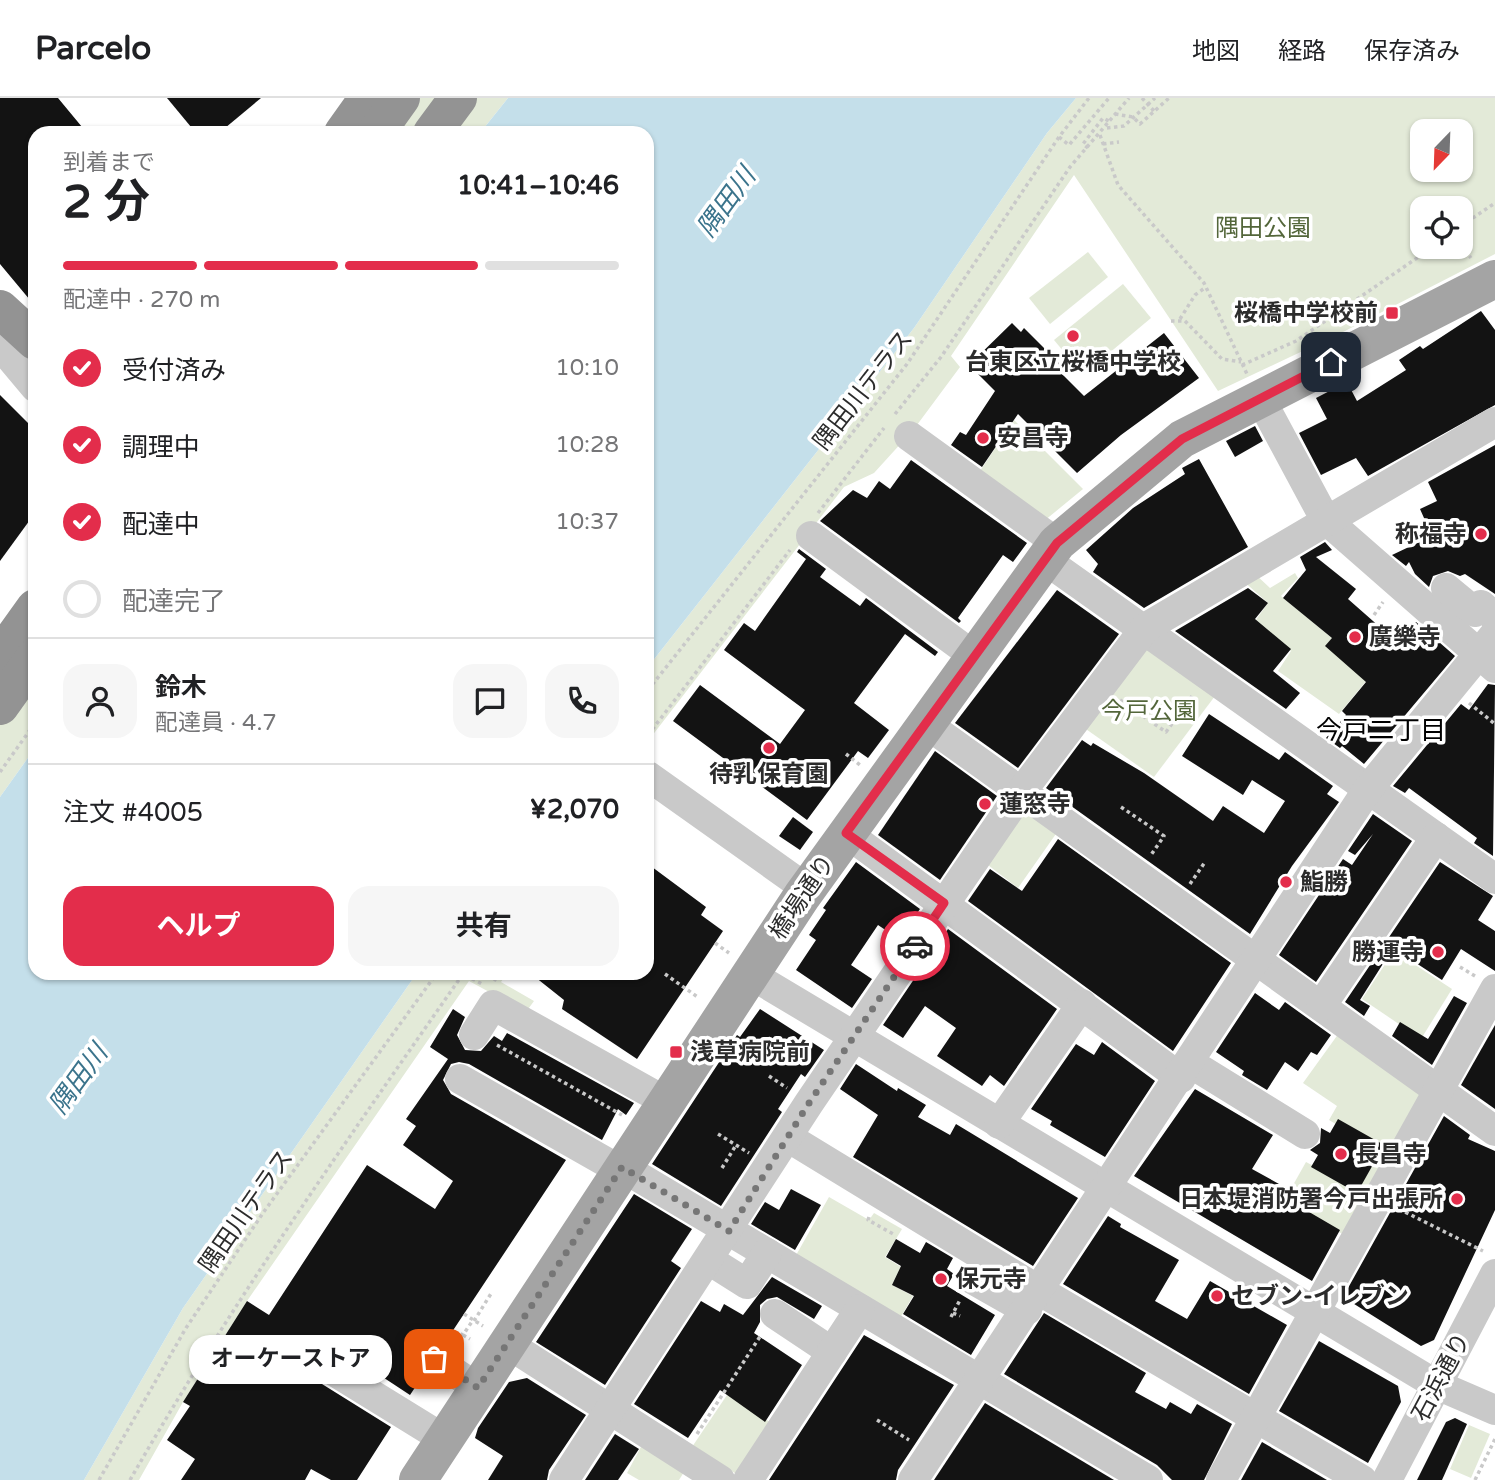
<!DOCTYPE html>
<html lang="ja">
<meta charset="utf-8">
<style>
body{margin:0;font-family:"Varela Round","Noto Sans JP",sans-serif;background:#f6f6f6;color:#202124;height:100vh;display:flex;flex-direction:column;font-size:26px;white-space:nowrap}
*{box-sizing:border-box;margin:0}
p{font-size:23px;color:#757577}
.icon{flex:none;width:38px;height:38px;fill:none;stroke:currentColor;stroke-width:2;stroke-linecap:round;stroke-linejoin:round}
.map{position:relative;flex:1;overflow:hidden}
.sheet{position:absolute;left:28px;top:28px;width:626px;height:854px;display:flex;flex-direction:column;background:#fff;border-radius:21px;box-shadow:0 2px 5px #0004}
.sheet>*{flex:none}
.needle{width:46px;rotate:203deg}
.buttons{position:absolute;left:1410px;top:21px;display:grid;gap:14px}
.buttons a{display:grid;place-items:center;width:63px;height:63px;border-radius:14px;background:#fff;box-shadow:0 2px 5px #0004;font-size:35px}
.pin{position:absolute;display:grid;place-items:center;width:60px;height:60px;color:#fff;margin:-30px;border-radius:14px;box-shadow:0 4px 10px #0006}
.courier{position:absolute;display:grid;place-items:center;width:70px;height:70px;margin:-35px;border:5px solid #e32d4b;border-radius:50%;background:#fff;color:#222;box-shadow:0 2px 9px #0007}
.bubble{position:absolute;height:49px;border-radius:21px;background:#fff;box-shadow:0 2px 5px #0004;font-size:23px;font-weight:700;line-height:49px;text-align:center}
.overview em{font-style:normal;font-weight:700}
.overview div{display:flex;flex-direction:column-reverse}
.overview{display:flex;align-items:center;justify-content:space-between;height:119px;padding:0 35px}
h1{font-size:46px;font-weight:700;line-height:52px}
.bar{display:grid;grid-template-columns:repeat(4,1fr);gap:10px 7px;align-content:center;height:84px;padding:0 35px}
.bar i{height:9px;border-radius:5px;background:#e0e0e0}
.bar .on{background:#e32d4b}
.bar p{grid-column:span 4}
.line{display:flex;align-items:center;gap:18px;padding:0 35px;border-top:2px solid #e0e0e0}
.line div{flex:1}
.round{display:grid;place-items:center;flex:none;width:74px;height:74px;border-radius:21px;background:#f6f6f6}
ol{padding:0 35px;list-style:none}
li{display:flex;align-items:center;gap:21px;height:77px}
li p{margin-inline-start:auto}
li .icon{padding:7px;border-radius:50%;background:#e32d4b;color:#fff;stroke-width:4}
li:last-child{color:#757577}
li i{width:38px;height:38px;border:4px solid #e0e0e0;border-radius:50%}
.cta{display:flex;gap:14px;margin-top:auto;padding:14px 35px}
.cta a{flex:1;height:80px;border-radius:21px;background:#e32d4b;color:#fff;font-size:28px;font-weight:700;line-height:80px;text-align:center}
.cta a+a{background:#f6f6f6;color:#202124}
header{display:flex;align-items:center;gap:42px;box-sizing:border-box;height:98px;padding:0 35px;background:#fff;border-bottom:2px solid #e0e0e0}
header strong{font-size:33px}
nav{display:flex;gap:38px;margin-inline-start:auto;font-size:24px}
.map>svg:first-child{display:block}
</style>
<header>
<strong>Parcelo</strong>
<nav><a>地図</a><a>経路</a><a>保存済み</a></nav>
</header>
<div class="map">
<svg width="1495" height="1382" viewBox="0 0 1495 1382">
<rect width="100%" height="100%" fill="#fff"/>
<!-- green -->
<g fill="#e3ead8" fill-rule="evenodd">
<path d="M354 0H508L480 35H331Z"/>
<path d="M1076 0H1495V156L1345 233 1218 293 1074 77 951 258 960 269 914 331 874 375 844 389 648 643V569L914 230 1047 35ZM1423 33H1461V72H1423ZM1423 110H1461V149H1423Z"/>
<path d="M1088 154 1108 179 1050 226 1029 200Z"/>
<path d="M1123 186 1151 220 1083 277 1054 242Z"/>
<path d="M1014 322 1083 391 1044 423 978 376Z"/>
<path d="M1254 475 1270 490 1295 475 1298 480 1281 498 1360 563 1387 531 1421 560 1381 565 1339 616 1278 573 1291 553 1253 526 1268 505 1241 481Z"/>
<path d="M35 541V650L0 699V590Z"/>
<path d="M1143 546 1215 598 1154 679 1083 629Z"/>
<path d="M1025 709 1058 733 1018 790 984 764Z"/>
<path d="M1394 853 1452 891 1421 941 1362 901Z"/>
<path d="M417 875H507L501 884 534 903 526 914 469 883 247 1203 183 1304 139 1382H84L183 1210Z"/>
<path d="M1339 935 1427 998 1348 1139 1292 1108 1296 1100 1288 1096 1306 1064 1357 1091 1378 1051 1329 1022 1337 1008 1303 985Z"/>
<path d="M829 1099 869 1122 874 1115 902 1131 885 1159 901 1169 892 1187 913 1198 899 1222 795 1159Z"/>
<path d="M727 1297 778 1329 743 1380 692 1349Z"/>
<path d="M1469 1327 1490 1336 1471 1380 1450 1371Z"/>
<path d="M642 1347 684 1374 679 1382H639L627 1375Z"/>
</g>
<!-- water -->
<g fill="#c4dfea">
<path d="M508 0H1076L1047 35 914 230 648 569V35H480Z"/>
<path d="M35 650V875H417L183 1210 84 1382H0V699Z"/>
</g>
<!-- building -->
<g fill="#131313">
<path d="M0 0H58L87 35H35V208L0 166Z"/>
<path d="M167 0H261L219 35H196Z"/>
<path d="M1481 213 1495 232V307L1368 378 1356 360 1321 377 1299 335 1327 321 1316 300 1347 284 1357 303 1406 272 1399 262 1420 248 1423 251Z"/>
<path d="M1012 225 1021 234 1024 230 1060 266 1056 270 1084 298 1164 235 1199 280 1121 337 1077 375 1018 316 982 369 951 347 960 334 966 337 995 293 969 267Z"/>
<path d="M0 297 35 332V415L0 463Z"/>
<path d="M1255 328 1263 343 1235 359 1226 343Z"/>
<path d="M1495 347V496L1465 476 1460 478 1448 473 1433 478 1429 489 1415 476 1409 464 1406 468 1392 457 1432 438 1420 411 1437 403 1428 384Z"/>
<path d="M1199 361 1248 449 1144 510 1093 474 1098 466 1086 452 1133 410 1185 376 1182 370Z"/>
<path d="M911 362 1027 445 1013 464 1003 457 958 520 961 523 959 525 820 423 853 392 867 400 879 383 890 391Z"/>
<path d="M1325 444 1332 452 1316 459 1356 491 1348 501 1398 545 1416 524 1455 558 1364 666 1342 648 1340 650 1326 640 1346 617 1342 613 1366 584 1325 548 1332 540 1283 500 1306 472 1300 459Z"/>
<path d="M799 451 826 471 820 479 860 508 866 500 938 554 935 558 905 536 854 605 889 632 868 660 858 653 807 722 673 623 700 587 780 646 805 612 724 552 744 525 755 533 806 461 797 454Z"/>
<path d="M1248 490 1268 505 1255 521 1291 551 1273 573 1300 595 1286 611 1175 533Z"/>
<path d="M1057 492 1119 536 1018 670 955 625Z"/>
<path d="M1488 586 1495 587 1493 758 1474 745 1477 740 1409 690 1405 695 1393 688 1461 606 1469 612Z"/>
<path d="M1209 616 1279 662 1285 654 1333 688 1327 696 1339 704 1292 768 1250 836 1046 690 1082 642 1091 648 1093 645 1144 675 1213 723 1223 708 1264 735 1285 703 1252 682 1243 697 1182 658Z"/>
<path d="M935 653 997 698 940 782 878 737Z"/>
<path d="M1373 716 1412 743 1316 884 1279 857 1343 761 1352 767 1373 736 1355 757 1348 753Z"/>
<path d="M793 719 813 734 800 752 779 738Z"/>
<path d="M1058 741 1231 865 1173 953 968 803 990 771 1022 793Z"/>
<path d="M856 764 920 811 899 841 878 827 851 867 872 881 852 910 796 872 816 842 809 837 826 812 823 810Z"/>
<path d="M1440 764 1493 798 1478 822 1495 833V873L1461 851 1442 882 1393 850 1360 902 1370 908 1364 918 1345 904Z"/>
<path d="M648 766 706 809 701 817 723 833 637 961 562 911 564 902 530 875H648Z"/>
<path d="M948 831 1057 911 1004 988 990 977 982 988 937 958 956 930 925 908 903 940 883 927Z"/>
<path d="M1255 895 1279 912 1285 904 1331 937 1317 957 1311 954 1298 973 1285 964 1267 992 1242 977 1244 973 1216 954Z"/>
<path d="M1454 898 1467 905 1432 967 1392 938 1400 924 1428 941Z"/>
<path d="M453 911 465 919 457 937 465 952 481 953 494 938 502 943 507 935 634 1005 626 1017 618 1011 602 1042 469 966 459 964 451 966 443 982 451 996 566 1062 444 1246 434 1244 420 1251 417 1261 424 1276 410 1297 337 1249 333 1255 318 1262 315 1272 322 1286 391 1329 357 1382H331L311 1371 305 1382H181L195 1361 167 1342 190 1308 183 1304 247 1203 269 1217 367 1067 435 1111 453 1083 403 1047 416 1028 406 1021 448 961 430 949Z"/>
<path d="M760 911 824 952 805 979 801 976 778 1011 782 1014 721 1108 652 1066 737 937 740 939Z"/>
<path d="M1495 927V1011L1461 987Z"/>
<path d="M1102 944 1155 983 1105 1059 1050 1027 1052 1023 1031 1011 1076 946 1094 957Z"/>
<path d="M856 966 897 993 898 990 926 1007 918 1019 950 1037 956 1026 1078 1100 1033 1168 853 1059 878 1017 840 991Z"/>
<path d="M1195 991 1273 1037 1252 1071 1297 1096 1292 1104 1340 1132 1312 1183 1134 1078Z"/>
<path d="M1444 1018 1470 1037 1468 1041 1495 1053V1112L1434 1242 1421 1248 1343 1199Z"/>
<path d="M1338 1021 1384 1047 1357 1095 1311 1069 1318 1057 1310 1052 1320 1045 1321 1030 1330 1035Z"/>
<path d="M791 1091 821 1107 795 1152 751 1126 765 1104 779 1112Z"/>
<path d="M634 1096 692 1131 671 1163 681 1170 605 1287 536 1244Z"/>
<path d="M1108 1118 1121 1126 1120 1129 1179 1162 1155 1203 1187 1221 1210 1183 1287 1227 1249 1296 1063 1186Z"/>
<path d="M896 1141 920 1155 926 1144 953 1160 947 1171 954 1176 947 1188 995 1217 971 1257 903 1216 914 1198 892 1187 901 1168 886 1159Z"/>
<path d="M772 1179 822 1208 814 1221 777 1199 767 1201 760 1207V1224L754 1235 802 1267 765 1324 720 1292 688 1340 634 1306 701 1203 720 1214 724 1206 743 1217Z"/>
<path d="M1044 1215 1146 1275 1135 1294 1166 1311 1170 1304 1191 1316 1197 1306 1232 1326 1204 1382H1172L1157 1367 1004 1276Z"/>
<path d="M864 1237 954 1287 898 1372 896 1382H769Z"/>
<path d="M1319 1243 1398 1288 1401 1304 1368 1365 1279 1313Z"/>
<path d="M527 1280 586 1317 549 1372 547 1382H488L503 1358 475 1340 478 1330 509 1284Z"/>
<path d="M985 1305 1114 1382H934Z"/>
<path d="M1455 1320 1467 1326 1442 1382H1417L1446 1324Z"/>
<path d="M615 1336 639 1351 618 1382H585Z"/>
<path d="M1262 1344 1327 1382H1241Z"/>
</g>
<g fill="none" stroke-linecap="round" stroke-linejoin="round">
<!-- path -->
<g stroke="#c9c9c9" stroke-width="3.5" stroke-dasharray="3.5 3.5" stroke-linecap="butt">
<path d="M1142 0 1154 13"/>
<path d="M1115 16 1133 19 1140 26 1169 0"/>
<path d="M1107 30 1124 28 1155 0"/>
<path d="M1100 37 1118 87 1204 185 1247 276"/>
<path d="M1059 39 1069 47 1109 0"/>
<path d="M1103 46 1119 44"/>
<path d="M1088 50 1083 46 1103 20 1109 23"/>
<path d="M1461 128 1495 105"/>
<path d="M1461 147 1471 160"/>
<path d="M1180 221 1195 197 1206 189"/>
<path d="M1171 223H1185L1222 261 1241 264"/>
<path d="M1242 267 1296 243 1433 149"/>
<path d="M895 316 941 259 1070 69 1129 0"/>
<path d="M818 415 884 330"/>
<path d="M1374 517 1383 504"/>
<path d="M648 592 907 266 1059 39 1089 0"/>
<path d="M1120 602 1166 634 1192 598"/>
<path d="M1469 605 1495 626"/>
<path d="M648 637 790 452"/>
<path d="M846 656 860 667"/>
<path d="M0 674 35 625"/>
<path d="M1121 709 1164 738 1151 757"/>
<path d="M1190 786 1205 764"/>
<path d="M715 845 729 855"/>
<path d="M1460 869 1475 878"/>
<path d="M665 876 699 900"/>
<path d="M494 883 500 875"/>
<path d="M497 947 622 1017"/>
<path d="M769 978 787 990"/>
<path d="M718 1036 749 1055"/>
<path d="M722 1070 736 1047"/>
<path d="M1399 1111 1483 1153"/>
<path d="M869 1119 868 1122 895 1137"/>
<path d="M953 1215 960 1218"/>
<path d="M464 1216 483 1228"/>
<path d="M951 1219 960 1202"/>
<path d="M474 1223 492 1194"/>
<path d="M450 1237 455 1240 459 1235 463 1237 473 1222"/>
<path d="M463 1237 470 1241"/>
<path d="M877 1322 909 1342"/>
<path d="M697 1336 761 1237"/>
<path d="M99 1382 186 1230 263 1115 437 875"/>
<path d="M130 1382C231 1206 347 1042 463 876L482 886"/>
<path d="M1475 1382 1495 1341"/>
</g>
<!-- minor -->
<g stroke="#c9c9c9" stroke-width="30">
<path d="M0 247 35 289"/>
<path d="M1260 300 1325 421 1495 570"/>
<path d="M909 338 1057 445"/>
<path d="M811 438 974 558"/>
<path d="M1044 461 1495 781"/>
<path d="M1446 490 1475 514 1481 507 1495 519"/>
<path d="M925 625 1495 1033"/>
<path d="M648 678 807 791"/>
<path d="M846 735 1181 980"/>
<path d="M750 876 1437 1287 1495 1312"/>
<path d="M1321 908 1436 739"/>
<path d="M474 937 493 907 665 1003"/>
<path d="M1190 965 1305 1036"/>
<path d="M460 981 620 1072"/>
<path d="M999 1026 1082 906"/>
<path d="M785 1043H794L1040 1193 1362 1382"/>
<path d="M622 1069 1148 1382"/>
<path d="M709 1162 747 1186 767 1155"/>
<path d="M972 1181 1027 1212"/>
<path d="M775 1216 832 1254"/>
<path d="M506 1245 720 1382"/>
<path d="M434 1261 478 1290"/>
<path d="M332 1272 444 1341"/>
<path d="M564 1382 809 1005 945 805 1022 693 1145 530 1495 324"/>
<path d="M748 1382 860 1211"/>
<path d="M913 1382 1368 691 1495 536"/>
<path d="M1221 1382 1495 891"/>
<path d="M1387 1382 1495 1176"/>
</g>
<!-- major -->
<path stroke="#a4a4a4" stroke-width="38" d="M418 1382 802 798 1057 445 1182 341 1495 181"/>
<!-- highway -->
<g stroke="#939393" stroke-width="38">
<path d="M343 35 368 0"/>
<path d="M376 35 401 0"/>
<path d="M432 35 458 0"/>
<path d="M0 211 35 243"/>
<path d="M0 559 35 510"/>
<path d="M0 608 35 559"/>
</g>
</g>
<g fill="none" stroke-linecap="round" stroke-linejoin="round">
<!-- done -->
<path stroke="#767676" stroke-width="7" stroke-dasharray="0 12.6" d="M434 1261 478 1290 622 1069 729 1133 809 1005 915 848"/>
<!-- route -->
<path stroke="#e32d4b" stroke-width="9" d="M915 848 944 805 846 735 1057 445 1182 341 1331 264"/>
</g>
<!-- markers -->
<g fill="#e32d4b" stroke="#fff" stroke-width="2.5">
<rect x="1385" y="208" width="14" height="14" rx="3.5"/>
<circle cx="1073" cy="238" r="7"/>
<circle cx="983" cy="340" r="7"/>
<circle cx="1481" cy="436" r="7"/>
<circle cx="1355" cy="539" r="7"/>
<circle cx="769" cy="650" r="7"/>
<circle cx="985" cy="706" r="7"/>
<circle cx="1286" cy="784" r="7"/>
<circle cx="1438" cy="854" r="7"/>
<rect x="669" y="947" width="14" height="14" rx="3.5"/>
<circle cx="1341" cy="1056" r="7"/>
<circle cx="1457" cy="1101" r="7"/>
<circle cx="941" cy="1181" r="7"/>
<circle cx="1217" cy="1198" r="7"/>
</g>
<g text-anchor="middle" stroke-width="7" stroke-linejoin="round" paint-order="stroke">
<!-- park labels -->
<g font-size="24" fill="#53663a" stroke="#fff">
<text x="1263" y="138">隅田公園</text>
<text x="1149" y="621">今戸公園</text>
</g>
<!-- poi labels -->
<g font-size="24" font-weight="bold" fill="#2c2c2c" stroke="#fff" text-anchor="start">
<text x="1378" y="223" text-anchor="end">桜橋中学校前</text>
<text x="1073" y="272" text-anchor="middle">台東区立桜橋中学校</text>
<text x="997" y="348">安昌寺</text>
<text x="1467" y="444" text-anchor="end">称福寺</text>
<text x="1369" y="547">廣樂寺</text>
<text x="769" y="684" text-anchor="middle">待乳保育園</text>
<text x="999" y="714">蓮窓寺</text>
<text x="1300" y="792">鮨勝</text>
<text x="1424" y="862" text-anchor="end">勝運寺</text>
<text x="690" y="962">浅草病院前</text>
<text x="1355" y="1064">長昌寺</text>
<text x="1443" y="1109" text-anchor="end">日本堤消防署今戸出張所</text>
<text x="955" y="1189">保元寺</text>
<text x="1231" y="1206">セブン-イレブン</text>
</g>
<!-- street labels -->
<g font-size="24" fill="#2c2c2c" stroke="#fff">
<text transform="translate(863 292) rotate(-52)" y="8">隅田川テラス</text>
<text transform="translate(802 799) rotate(-56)" y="8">橋場通り</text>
<text transform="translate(246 1113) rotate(-55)" y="8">隅田川テラス</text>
<text transform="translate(1441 1279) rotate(-62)" y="8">石浜通り</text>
</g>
<!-- water labels -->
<g font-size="26" font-style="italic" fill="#3b748c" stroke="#fff">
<text transform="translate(726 104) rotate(-54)" y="9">隅田川</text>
<text transform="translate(78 981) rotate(-54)" y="9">隅田川</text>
</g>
<!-- neighbourhood labels -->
<g font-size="26" fill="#000" stroke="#fff">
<text x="1381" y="641">今戸二丁目</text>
</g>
</g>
</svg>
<div class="buttons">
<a><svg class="needle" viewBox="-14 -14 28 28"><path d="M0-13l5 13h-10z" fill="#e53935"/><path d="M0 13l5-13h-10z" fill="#757577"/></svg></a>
<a><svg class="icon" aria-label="locate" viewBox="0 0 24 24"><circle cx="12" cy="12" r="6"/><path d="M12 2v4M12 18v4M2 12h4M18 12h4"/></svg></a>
</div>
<div class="pin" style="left:434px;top:1261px;background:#ea580c"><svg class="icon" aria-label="bag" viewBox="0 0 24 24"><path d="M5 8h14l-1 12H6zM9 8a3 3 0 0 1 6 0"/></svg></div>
<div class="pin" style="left:1331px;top:264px;background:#1f2937"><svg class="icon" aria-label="home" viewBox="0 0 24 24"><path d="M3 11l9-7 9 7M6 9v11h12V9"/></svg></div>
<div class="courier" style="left:915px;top:848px"><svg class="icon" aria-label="car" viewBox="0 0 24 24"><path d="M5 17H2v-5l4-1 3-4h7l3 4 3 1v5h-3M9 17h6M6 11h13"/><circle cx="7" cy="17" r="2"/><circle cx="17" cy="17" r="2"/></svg></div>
<div class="bubble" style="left:189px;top:1237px;width:203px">オーケーストア</div>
<section class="sheet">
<div class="overview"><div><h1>2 分</h1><p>到着まで</p></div><em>10:41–10:46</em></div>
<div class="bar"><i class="on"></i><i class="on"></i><i class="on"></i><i></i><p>配達中 · 270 m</p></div>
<ol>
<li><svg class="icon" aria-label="check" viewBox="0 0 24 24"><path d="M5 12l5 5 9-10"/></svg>受付済み<p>10:10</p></li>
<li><svg class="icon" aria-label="check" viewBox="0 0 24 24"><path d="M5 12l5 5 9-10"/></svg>調理中<p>10:28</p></li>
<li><svg class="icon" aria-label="check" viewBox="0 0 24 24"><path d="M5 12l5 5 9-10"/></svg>配達中<p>10:37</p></li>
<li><i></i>配達完了</li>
</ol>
<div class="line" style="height:126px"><a class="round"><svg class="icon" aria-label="person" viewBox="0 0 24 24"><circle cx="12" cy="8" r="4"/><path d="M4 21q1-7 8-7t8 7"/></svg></a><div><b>鈴木</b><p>配達員 · 4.7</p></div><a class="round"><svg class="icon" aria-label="chat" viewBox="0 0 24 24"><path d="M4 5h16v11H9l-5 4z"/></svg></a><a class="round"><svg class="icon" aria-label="phone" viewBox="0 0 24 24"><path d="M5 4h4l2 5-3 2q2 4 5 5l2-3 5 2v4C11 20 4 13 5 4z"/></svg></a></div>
<div class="line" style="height:91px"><div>注文 #4005</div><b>¥2,070</b></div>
<div class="cta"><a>ヘルプ</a><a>共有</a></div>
</section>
</div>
